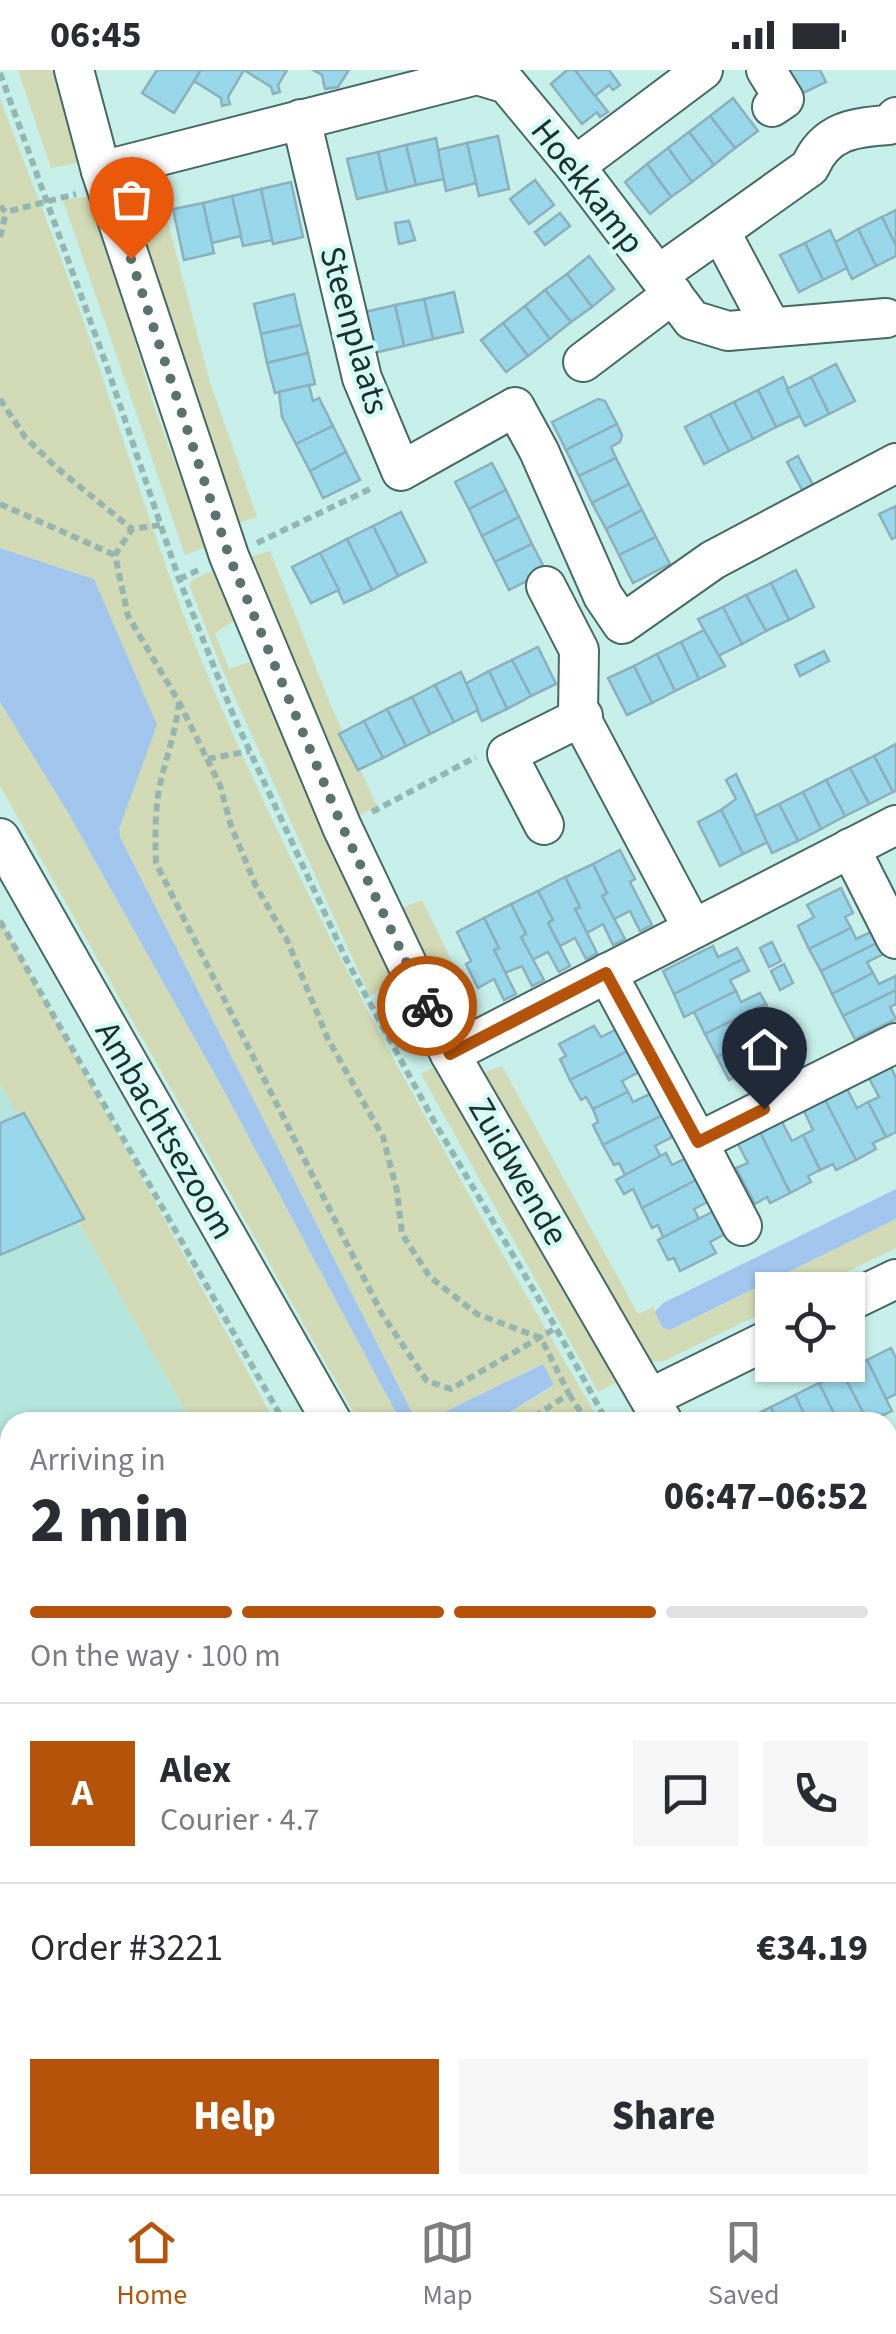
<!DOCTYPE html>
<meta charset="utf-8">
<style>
body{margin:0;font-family:"Source Sans 3",sans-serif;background:#f7f7f7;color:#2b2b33;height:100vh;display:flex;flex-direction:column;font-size:38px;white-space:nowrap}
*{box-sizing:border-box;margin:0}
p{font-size:32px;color:#7c7c81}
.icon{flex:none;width:55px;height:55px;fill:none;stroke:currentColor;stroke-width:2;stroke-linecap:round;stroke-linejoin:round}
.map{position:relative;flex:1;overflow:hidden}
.sheet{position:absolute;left:0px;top:1342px;width:898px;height:782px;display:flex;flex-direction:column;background:#fff;border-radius:30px 30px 0 0;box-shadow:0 2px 8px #0004}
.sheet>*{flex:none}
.tools{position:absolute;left:755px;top:1202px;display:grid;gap:20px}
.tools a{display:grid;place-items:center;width:110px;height:110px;border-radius:0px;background:#fff;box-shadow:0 2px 8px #0004;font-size:50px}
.pin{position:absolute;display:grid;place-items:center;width:85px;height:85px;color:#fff;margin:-102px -42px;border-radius:50% 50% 50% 0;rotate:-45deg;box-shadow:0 0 10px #0007}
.pin .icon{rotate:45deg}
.courier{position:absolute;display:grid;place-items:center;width:100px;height:100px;margin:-50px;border:8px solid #b45309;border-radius:50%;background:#fff;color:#222;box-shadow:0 2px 12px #0007}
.headline em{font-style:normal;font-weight:800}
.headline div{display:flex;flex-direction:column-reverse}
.headline{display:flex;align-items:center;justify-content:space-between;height:170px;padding:0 30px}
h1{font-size:65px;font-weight:800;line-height:75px}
.bar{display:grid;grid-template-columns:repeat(4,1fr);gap:15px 10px;align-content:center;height:120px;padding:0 30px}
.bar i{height:12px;border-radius:8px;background:#e1e1e2}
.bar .on{background:#b45309}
.bar p{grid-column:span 4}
.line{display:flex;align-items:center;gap:25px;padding:0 30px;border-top:2px solid #e1e1e2}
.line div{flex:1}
.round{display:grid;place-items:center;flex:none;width:105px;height:105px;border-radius:0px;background:#f7f7f7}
.action{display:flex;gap:20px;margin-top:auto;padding:20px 30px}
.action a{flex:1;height:115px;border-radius:0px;background:#b45309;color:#fff;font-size:40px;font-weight:800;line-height:115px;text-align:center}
.action a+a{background:#f7f7f7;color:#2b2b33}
.status{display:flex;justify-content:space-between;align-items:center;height:70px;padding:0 50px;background:#fff;direction:ltr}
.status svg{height:28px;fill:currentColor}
.dock{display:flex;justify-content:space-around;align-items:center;height:140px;border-top:2px solid #e1e1e2;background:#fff;font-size:28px;color:#7c7c81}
.dock a{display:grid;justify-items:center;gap:5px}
.dock .on{color:#b45309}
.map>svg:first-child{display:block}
</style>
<div class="status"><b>06:45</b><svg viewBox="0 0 49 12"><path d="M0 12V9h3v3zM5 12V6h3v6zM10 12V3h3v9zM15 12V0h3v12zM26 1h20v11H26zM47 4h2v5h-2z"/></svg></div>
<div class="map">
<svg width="896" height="2124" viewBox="0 0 896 2124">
<rect width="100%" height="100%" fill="#c8f0ea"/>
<!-- built -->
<path fill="#b4e6de" d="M0 1013 192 1352H10V2115H587L592 2124H0Z"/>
<!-- green -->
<g fill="#d2dbb5">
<path d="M18 0H59L82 92 51 98Z"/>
<path d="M0 28C26 99 55 169 80 241 122 362 158 485 207 604 317 865 458 1109 600 1352H493L554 1316 542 1294 424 1352H417L121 769 119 759 156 655 94 509 0 478Z"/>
<path d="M91 126 155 339 206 477 185 485 63 130Z"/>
<path d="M166 146 210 312 257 447 236 454 161 228 140 152Z"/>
<path d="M270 481 331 636 377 736 357 747 249 487Z"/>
<path d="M212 501 234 551 215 563 229 599 256 590 300 704 391 909 370 927 222 599 189 515 192 510Z"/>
<path d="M0 632 67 741 222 1017 401 1352H359L0 716Z"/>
<path d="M422 830 480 950 447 948 392 842Z"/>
<path d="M0 848 275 1352H192L0 1013Z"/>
<path d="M438 995 623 1309 598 1322 421 1004Z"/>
<path d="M502 996 638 1244 653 1237 662 1257 671 1260 896 1149V1178L810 1220H772V1238L664 1291 647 1292 485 1002Z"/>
</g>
<!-- water -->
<g fill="#a2c6ed">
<path d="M0 478 94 509 157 655 119 759 121 769 417 1352H401L222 1017 67 741 0 632Z"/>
<path d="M896 1119V1149L670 1260 662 1257 655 1242 663 1233Z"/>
<path d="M543 1294 554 1315 493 1352H424Z"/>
<path d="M888 1935 896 1950V2124H857L853 2115H888Z"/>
</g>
<!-- building -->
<g fill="#99d7ea" stroke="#8cb1bc" stroke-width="2.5">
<path d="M157 0H201L174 43 142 23Z"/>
<path d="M201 0H244L228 27 230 34 222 36 221 28 194 11Z"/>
<path d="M244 0H287L278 15 280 22 273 24 271 17Z"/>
<path d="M313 0H349L338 17 325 19 322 5Z"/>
<path d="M567 0H575L608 42 600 47 597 42 582 54 551 14Z"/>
<path d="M575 0H609L620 15 613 20 609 15 595 26Z"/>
<path d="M789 0H820L826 12 801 24Z"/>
<path d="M733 28 758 61 735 78 710 46Z"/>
<path d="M710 46 735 78 714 95 689 62Z"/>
<path d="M689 62 714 95 692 112 668 78Z"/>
<path d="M498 66 509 119 479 126 467 73Z"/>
<path d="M436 68 444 109 416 115 406 75Z"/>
<path d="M467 73 476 113 446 121 438 80Z"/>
<path d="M406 75 416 115 387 122 378 82Z"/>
<path d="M668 78 692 112 671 127 647 94Z"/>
<path d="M378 82 387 122 357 129 347 89Z"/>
<path d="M647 94 671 127 650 144 625 112Z"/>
<path d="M535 110 554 135 529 154 510 129Z"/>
<path d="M291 112 303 167 273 174 261 119Z"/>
<path d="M261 119 272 170 243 176 232 126Z"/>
<path d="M232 126 241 166 212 173 203 133Z"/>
<path d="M203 133 214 183 184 190 173 139Z"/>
<path d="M896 140V176L882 147Z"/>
<path d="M560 143 570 156 545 175 535 162Z"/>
<path d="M882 147 896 176V186L876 196 858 159Z"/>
<path d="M409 151 415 170 399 174 395 153Z"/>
<path d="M858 159 876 196 852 209 834 173Z"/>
<path d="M830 160 847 198 823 210 805 173Z"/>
<path d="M805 173 823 210 799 222 780 185Z"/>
<path d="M589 186 614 219 592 237 567 204Z"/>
<path d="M567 204 592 237 571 252 545 220Z"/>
<path d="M545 220 571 252 550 269 525 236Z"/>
<path d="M454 222 463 262 433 269 424 229Z"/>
<path d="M294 224 301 255 261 264 254 234Z"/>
<path d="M424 229 433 269 404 276 395 235Z"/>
<path d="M395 235 404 276 374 283 365 242Z"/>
<path d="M525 236 550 269 528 286 503 253Z"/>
<path d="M503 253 528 286 506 302 481 270Z"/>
<path d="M301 255 308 283 267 293 261 264Z"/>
<path d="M308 283 315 314 275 323 267 293Z"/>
<path d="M836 294 855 331 829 344 811 307Z"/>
<path d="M783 307 800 346 776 357 758 320Z"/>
<path d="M811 307 829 344 805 356 787 319Z"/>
<path d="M309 315 313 331 319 328 333 356 296 374 282 347 279 322Z"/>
<path d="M758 320 776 357 753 369 734 332Z"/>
<path d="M598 329 605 331 617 354 566 380 552 352Z"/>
<path d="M734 332 753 369 729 381 710 344Z"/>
<path d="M710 344 729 381 704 394 685 357Z"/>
<path d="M617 354 622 365 620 372 611 377 616 388 579 406 566 380Z"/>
<path d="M333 356 346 382 310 401 296 374Z"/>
<path d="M346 382 360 410 323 428 310 401Z"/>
<path d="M798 386 813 415 802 420 787 392Z"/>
<path d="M616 388 629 414 592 433 579 406Z"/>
<path d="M492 393 506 420 469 439 455 412Z"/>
<path d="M629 414 642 440 606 459 592 433Z"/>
<path d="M506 420 519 447 482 466 469 439Z"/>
<path d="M896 436V467L892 469 879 444Z"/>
<path d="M642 440 656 467 619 485 606 459Z"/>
<path d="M401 442 426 492 398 506 373 456Z"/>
<path d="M519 447 532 474 495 492 482 466Z"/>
<path d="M373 456 398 506 372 520 347 469Z"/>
<path d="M656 467 670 494 633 513 619 485Z"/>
<path d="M347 469 372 520 344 533 320 483Z"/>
<path d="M532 474 546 501 509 520 495 492Z"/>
<path d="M320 483 339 520 311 533 292 497Z"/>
<path d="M796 500 814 537 789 550 771 513Z"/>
<path d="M771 513 789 550 766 561 746 525Z"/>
<path d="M746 525 766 561 742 574 723 537Z"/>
<path d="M723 537 742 574 718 586 698 549Z"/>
<path d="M704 560 725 596 699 609 681 572Z"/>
<path d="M681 572 699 609 675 621 657 584Z"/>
<path d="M538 577 556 614 531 626 512 590Z"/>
<path d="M824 581 829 591 800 606 795 595Z"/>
<path d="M657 584 675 621 652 633 634 596Z"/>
<path d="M512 590 531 626 507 639 489 601Z"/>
<path d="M634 596 652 633 627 645 608 608Z"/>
<path d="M489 601 507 639 482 651 465 614Z"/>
<path d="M461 602 478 640 454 652 435 615Z"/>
<path d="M435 615 454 652 430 664 412 627Z"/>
<path d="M412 627 430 664 406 676 387 639Z"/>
<path d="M387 639 406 676 383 688 364 651Z"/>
<path d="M364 651 383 688 358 700 339 664Z"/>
<path d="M896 674V721L893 722 874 686Z"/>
<path d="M874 686 893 722 869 734 850 698Z"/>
<path d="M850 698 869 734 845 746 826 710Z"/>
<path d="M736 704 768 772 743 784 721 740 736 729 726 710Z"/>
<path d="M826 710 845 746 821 759 803 722Z"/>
<path d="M803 722 821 759 798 771 779 734Z"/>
<path d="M779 734 798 771 772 783 755 746Z"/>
<path d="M721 740 743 784 720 796 698 752Z"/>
<path d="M620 780 635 809 630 812 652 855 640 861 630 841 614 849 602 826 607 823 593 794Z"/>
<path d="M593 794 607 823 602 826 625 869 613 875 603 854 587 863 575 839 580 837 565 807Z"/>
<path d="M565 807 580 837 575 839 597 883 586 889 575 868 560 876 548 853 553 850 538 821Z"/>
<path d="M841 818 853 843 845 847 851 858 809 879 798 856 814 847 807 835Z"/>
<path d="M538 821 553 850 548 853 570 896 559 902 548 882 532 890 521 867 526 864 511 834Z"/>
<path d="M511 834 526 864 521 867 544 910 532 916 522 896 505 903 494 880 499 878 484 848Z"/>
<path d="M484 848 499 878 494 880 516 924 504 930 494 909 478 918 466 894 471 891 457 862Z"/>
<path d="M851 858 856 869 875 860 881 871 821 901 809 879Z"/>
<path d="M881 871 886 883 867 892 873 903 832 924 821 901Z"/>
<path d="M772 872 781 891 769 897 760 878Z"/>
<path d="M713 876 718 887 737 878 743 889 674 924 663 901Z"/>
<path d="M743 889 749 901 730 910 736 921 684 947 674 924Z"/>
<path d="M784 894 793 913 780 920 771 901Z"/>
<path d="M873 903 879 914 896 906V920L843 946 832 924Z"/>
<path d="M896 920V934L890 937 896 949 855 969 843 946Z"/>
<path d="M736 921 741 932 760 923 766 934 705 964 694 942Z"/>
<path d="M766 934 771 946 753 955 758 966 717 987 705 964Z"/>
<path d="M594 956 601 967 621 957 632 979 570 1010 560 989 566 986 559 974Z"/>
<path d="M758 966 764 977 782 968 788 980 729 1010 717 987Z"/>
<path d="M632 979 643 1000 622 1011 628 1022 593 1039 586 1027 581 1030 570 1010Z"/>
<path d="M890 995 896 1008V1062L886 1067 868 1032 879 1027 868 1006Z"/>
<path d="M846 1017 857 1038 868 1032 886 1067 873 1073 876 1079 856 1090 824 1028Z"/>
<path d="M628 1022 633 1032 654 1022 665 1044 603 1075 593 1055 598 1052 593 1039Z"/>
<path d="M824 1028 856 1090 836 1100 833 1094 820 1100 803 1065 813 1060 803 1039Z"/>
<path d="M24 1043 84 1149 0 1185V1053Z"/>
<path d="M665 1044 676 1065 655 1076 661 1087 625 1105 619 1093 614 1095 603 1075Z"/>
<path d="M781 1050 792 1071 803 1065 820 1100 808 1106 811 1112 790 1123 759 1060Z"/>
<path d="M759 1060 790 1123 770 1133 767 1127 755 1134 736 1098 748 1093 737 1072Z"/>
<path d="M666 1083 672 1095 692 1085 704 1106 642 1138 633 1119 624 1124 616 1110Z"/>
<path d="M704 1106 715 1128 694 1139 699 1149 658 1170 663 1167 658 1155 652 1158 642 1138Z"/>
<path d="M720 1138 731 1161 710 1172 716 1183 680 1201 674 1188 668 1190 658 1170Z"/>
<path d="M891 1278 896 1288V1324L886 1329 867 1290Z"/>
<path d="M867 1290 892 1341 868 1352 842 1302Z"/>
<path d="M842 1302 868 1352H838L819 1313Z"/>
<path d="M819 1313 838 1352H808L795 1325Z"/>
<path d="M795 1325 808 1352H778L771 1337Z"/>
<path d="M771 1337 778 1352H749L747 1349Z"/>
<path d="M896 1525V1556L888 1560V1529Z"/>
<path d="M2 1779 10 1798V1861L0 1865Z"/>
<path d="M10 2005V2058L0 2035V2009Z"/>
</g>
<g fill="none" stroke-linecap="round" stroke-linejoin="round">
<defs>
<g id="minor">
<path d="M74 0 101 101 229 486 342 757 450 984 663 1352"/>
<path d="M766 0 784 29 772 37"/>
<path d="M301 49 362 308 401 401 515 337 539 381 603 526 622 554 713 490 896 393"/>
<path d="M575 96 703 0"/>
<path d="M101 101 477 5 507 14 575 96 692 250 728 261 886 248"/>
<path d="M720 161 771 257"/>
<path d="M658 205 810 97C825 61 854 57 889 55L896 47"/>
<path d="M583 292 673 224"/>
<path d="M546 516 579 580 578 643 693 859"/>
<path d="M544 755 507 684 583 646"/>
<path d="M0 768 332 1352"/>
<path d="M850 778 896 869"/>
<path d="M607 903 698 1072 896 973"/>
<path d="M450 984 896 755"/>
<path d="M698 1072 742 1156"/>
<path d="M848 1232 896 1209"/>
<path d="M650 1328 772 1268"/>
<path d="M893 1405 896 1410"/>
<path d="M888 1761 896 1776"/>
<path d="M152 2115 175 2124"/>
<path d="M762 2115 767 2124"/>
<path d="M91 2124 120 2115"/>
</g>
</defs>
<!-- minor casing -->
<use href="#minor" stroke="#456964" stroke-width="42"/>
<!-- path -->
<g stroke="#95b6b1" stroke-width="6" stroke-dasharray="8 5" stroke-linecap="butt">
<path d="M0 3 106 294 179 509 234 647 346 889 435 1053 556 1258 607 1352"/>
<path d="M0 136 6 142 76 124"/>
<path d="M0 167 6 142"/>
<path d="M0 329 25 367 57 398 132 459"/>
<path d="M0 434 115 485"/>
<path d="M160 455 132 459 115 485 128 546 179 632 207 689 250 681"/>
<path d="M257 473 372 418"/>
<path d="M179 509 201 499"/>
<path d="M179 632C176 663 165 690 159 719 155 744 155 768 156 793L382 1244 427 1311 451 1319 556 1258"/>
<path d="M207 689 220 715 231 756 256 816 287 870 328 969 383 1067 397 1121 402 1164 430 1207 477 1244 541 1268 569 1324 526 1352"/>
<path d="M372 742 476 687"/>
<path d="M0 851 284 1352"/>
<path d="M569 1324 587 1352"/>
<path d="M888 1859 896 1875"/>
<path d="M888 1918 896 1922"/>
<path d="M713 2115 718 2124"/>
</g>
<!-- minor -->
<use href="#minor" stroke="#fff" stroke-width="38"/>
</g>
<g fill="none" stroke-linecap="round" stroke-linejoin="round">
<!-- done -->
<path stroke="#5b7370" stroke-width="10" stroke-dasharray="0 18" d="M131 189 229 486 342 756 427 936"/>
<!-- route -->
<path stroke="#b45309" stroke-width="12" d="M427 936 450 984 606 903 698 1072 764 1039"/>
</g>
<g text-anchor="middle" stroke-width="9" stroke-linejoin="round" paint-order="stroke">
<!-- street labels -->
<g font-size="35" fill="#20302e" stroke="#d5fdf7">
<text transform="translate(588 116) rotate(52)" y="12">Hoekkamp</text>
<text transform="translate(355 260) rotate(74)" y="12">Steenplaats</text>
<text transform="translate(166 1060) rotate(60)" y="12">Ambachtsezoom</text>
<text transform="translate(519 1101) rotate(60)" y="12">Zuidwende</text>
</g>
</g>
</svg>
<div class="tools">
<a><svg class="icon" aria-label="locate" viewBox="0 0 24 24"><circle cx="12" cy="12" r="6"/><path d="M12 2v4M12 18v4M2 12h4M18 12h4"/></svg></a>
</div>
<div class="pin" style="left:131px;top:189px;background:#ea580c"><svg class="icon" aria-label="bag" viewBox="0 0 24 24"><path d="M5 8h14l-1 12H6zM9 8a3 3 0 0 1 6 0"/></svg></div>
<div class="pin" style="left:764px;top:1039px;background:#1f2937"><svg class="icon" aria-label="home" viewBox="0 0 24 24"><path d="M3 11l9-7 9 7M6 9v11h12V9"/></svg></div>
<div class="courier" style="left:427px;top:936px"><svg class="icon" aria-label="bike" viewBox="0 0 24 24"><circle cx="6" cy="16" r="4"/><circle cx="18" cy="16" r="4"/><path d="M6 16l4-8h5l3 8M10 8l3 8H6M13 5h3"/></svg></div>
<section class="sheet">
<div class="headline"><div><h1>2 min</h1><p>Arriving in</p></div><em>06:47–06:52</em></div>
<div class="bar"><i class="on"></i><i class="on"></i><i class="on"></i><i></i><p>On the way · 100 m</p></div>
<div class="line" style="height:180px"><b class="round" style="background:#b45309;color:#fff">A</b><div><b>Alex</b><p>Courier · 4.7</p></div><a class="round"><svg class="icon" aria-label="chat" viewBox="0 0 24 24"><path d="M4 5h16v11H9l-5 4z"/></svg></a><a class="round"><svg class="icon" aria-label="phone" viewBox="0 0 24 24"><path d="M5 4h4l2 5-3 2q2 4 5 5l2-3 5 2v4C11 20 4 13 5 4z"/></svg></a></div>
<div class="line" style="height:130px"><div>Order #3221</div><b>€34.19</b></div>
<div class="action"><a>Help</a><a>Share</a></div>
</section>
</div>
<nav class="dock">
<a class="on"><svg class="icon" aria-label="home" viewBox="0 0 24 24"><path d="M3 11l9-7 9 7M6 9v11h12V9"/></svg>Home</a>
<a><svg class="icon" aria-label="map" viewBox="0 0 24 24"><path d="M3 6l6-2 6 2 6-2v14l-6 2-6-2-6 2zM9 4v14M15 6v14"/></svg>Map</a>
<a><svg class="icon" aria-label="saved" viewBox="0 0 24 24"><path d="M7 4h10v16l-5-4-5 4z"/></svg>Saved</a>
</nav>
